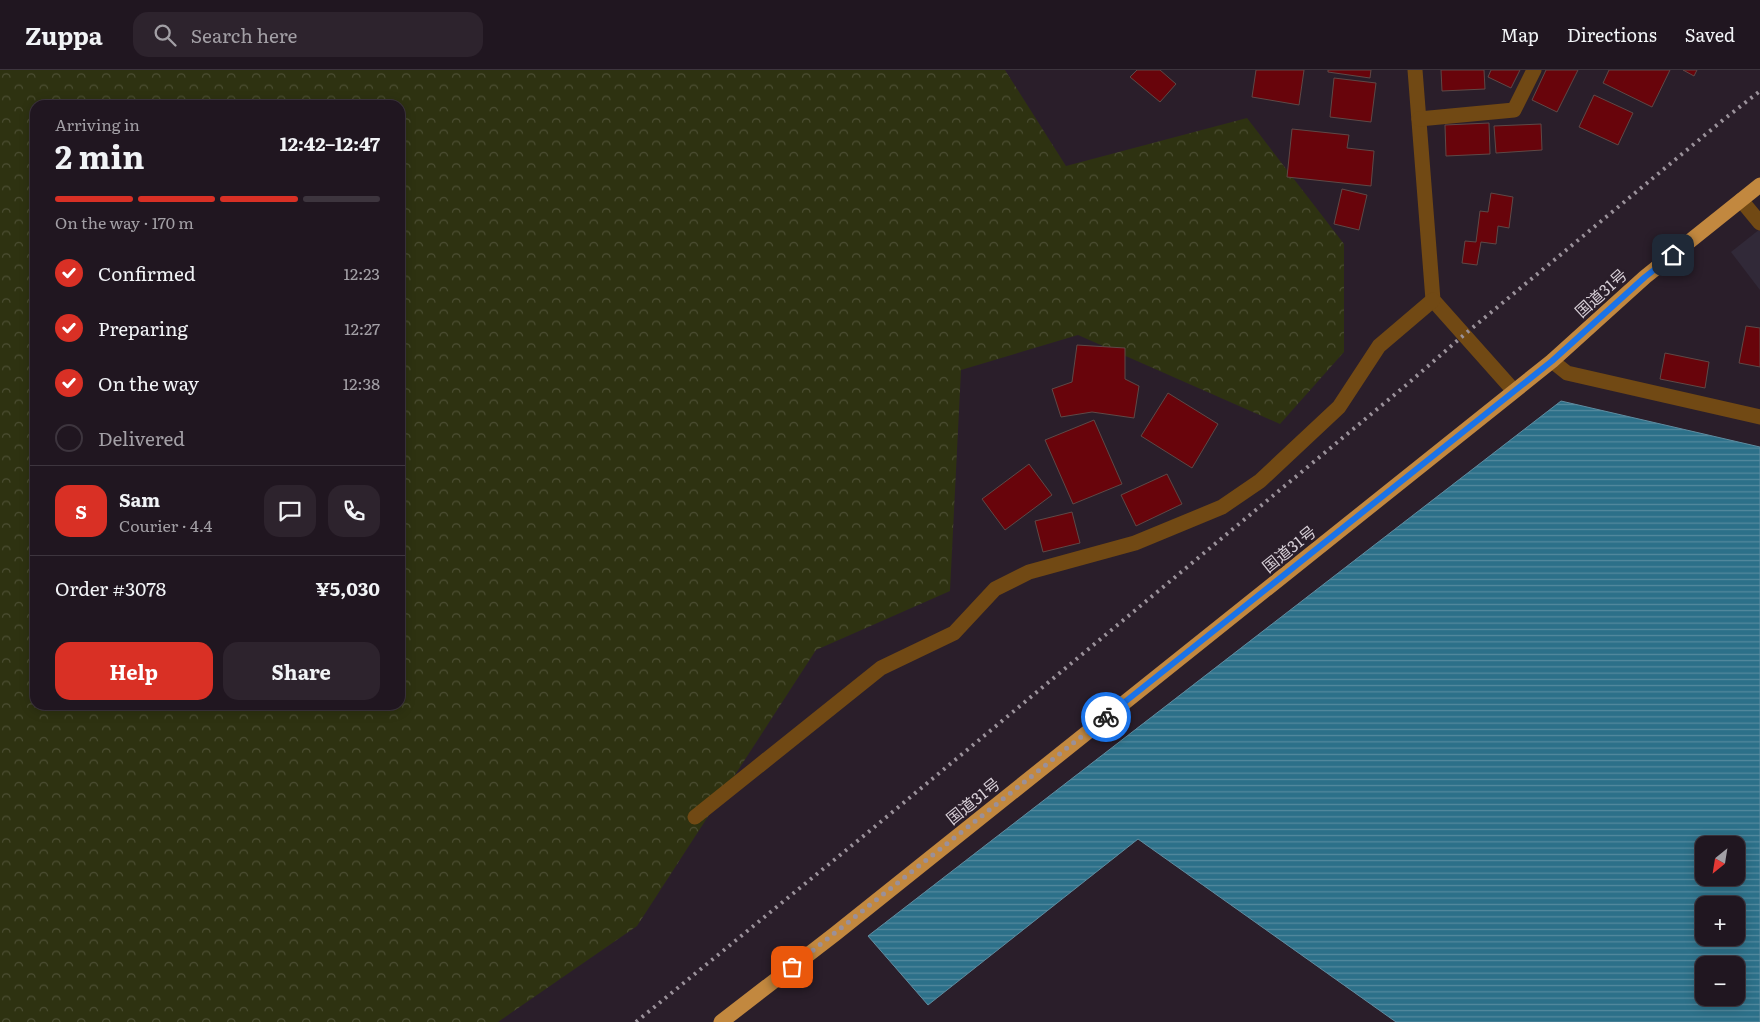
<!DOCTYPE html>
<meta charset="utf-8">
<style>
body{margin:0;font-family:Literata,"Noto Sans JP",serif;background:#2d232d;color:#f1f3f6;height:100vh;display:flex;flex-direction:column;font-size:19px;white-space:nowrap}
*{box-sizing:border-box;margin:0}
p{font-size:16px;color:#a29fa5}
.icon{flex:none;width:28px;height:28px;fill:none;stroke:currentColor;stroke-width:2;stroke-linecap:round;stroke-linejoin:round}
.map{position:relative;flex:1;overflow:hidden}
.side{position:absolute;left:30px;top:30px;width:375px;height:610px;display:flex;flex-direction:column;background:#201620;border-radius:15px;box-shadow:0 2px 12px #0003,0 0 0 1px #3d353e}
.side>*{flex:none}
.needle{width:32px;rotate:210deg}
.buttons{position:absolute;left:1695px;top:766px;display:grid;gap:10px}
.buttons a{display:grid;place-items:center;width:50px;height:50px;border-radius:10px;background:#201620;box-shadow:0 2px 12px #0003,0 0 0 1px #3d353e;font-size:25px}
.pin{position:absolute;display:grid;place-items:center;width:42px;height:42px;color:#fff;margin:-21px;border-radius:10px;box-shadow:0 2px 8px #0006}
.courier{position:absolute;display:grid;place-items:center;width:50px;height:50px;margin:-25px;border:4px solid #1a73e8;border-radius:50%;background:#fff;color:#222;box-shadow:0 1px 6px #0007}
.overview em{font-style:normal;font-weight:700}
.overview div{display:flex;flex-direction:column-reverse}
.overview{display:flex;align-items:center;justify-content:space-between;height:85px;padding:0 25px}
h1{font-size:32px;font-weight:700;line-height:38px}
.bar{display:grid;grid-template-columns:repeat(4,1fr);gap:8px 5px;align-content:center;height:60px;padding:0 25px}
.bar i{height:6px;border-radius:4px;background:#3d353e}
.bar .selected{background:#d93025}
.bar p{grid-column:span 4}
.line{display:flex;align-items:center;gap:12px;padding:0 25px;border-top:1px solid #3d353e}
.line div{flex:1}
.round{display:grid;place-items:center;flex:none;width:52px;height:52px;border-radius:15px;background:#2d232d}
ol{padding:0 25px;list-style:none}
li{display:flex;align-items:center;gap:15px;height:55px}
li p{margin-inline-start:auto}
li .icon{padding:5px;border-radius:50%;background:#d93025;color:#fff;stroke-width:4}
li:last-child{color:#a29fa5}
li i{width:28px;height:28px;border:2px solid #3d353e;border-radius:50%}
.primary-button{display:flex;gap:10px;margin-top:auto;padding:10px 25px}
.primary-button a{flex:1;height:58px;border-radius:15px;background:#d93025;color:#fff;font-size:20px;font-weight:700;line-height:58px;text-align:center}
.primary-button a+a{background:#2d232d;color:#f1f3f6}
header{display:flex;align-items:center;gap:30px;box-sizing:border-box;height:70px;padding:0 25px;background:#201620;border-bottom:1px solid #3d353e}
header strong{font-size:24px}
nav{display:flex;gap:28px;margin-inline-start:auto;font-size:18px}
.search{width:350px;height:45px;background:#2d232d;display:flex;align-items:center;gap:12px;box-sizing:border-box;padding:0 18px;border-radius:15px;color:#a29fa5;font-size:19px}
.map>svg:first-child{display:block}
</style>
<header>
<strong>Zuppa</strong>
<div class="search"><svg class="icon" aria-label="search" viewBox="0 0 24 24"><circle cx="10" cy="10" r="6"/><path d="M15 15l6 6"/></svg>Search here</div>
<nav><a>Map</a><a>Directions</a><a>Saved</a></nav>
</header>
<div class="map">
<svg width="1760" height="952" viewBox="0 0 1760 952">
<defs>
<pattern id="forest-crowns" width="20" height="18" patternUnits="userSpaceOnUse" patternTransform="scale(1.25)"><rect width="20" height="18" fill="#2e3211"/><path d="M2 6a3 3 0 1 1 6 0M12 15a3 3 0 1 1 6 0" fill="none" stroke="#4c4e33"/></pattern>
<pattern id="water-rules" width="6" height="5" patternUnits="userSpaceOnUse" patternTransform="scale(1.25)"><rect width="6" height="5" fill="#2c7089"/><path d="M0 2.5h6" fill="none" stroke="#548a9e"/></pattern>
</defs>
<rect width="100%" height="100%" fill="#2a1e2a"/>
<!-- commercial -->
<path fill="#312938" d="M1760 159V220L1731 182Z"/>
<!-- forest -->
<path fill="url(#forest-crowns)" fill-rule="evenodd" d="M0 0H1005L1066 96 1247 48 1344 174V282L1280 354 1078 265 961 300 950 521 816 580 637 856 498 952H0ZM35 35H400V635H35Z"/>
<!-- water -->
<path fill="url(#water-rules)" stroke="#5f8ca0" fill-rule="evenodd" d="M1561 331 1760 377V952H1396L1138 769 928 935 868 866ZM1704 775H1736V808H1704ZM1704 835H1736V868H1704ZM1704 895H1736V928H1704Z"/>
<!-- building -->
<g fill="#68040b" stroke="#5e4947">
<path d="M1137 0H1160L1176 14 1160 32 1130 7Z"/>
<path d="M1256 0H1304L1299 35 1252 27Z"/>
<path d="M1328 0H1371L1370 8 1328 2Z"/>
<path d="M1441 0H1484L1485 19 1442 21Z"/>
<path d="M1491 0H1520L1511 18 1488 7Z"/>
<path d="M1546 0H1578L1557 42 1532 30Z"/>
<path d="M1609 0H1670L1652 37 1603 13Z"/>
<path d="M1683 0H1697L1694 6Z"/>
<path d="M1334 8 1376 13 1371 52 1330 47Z"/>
<path d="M1594 25 1633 43 1618 75 1579 57Z"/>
<path d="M1489 53 1490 84 1446 86 1445 55Z"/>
<path d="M1541 54 1542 80 1496 83 1494 56Z"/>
<path d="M1292 59 1349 65 1347 78 1374 81 1371 116 1287 107Z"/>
<path d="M1342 119 1367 125 1359 160 1334 154Z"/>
<path d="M1491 123 1513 127 1509 158 1498 156 1496 174 1481 172 1477 195 1462 193 1465 171 1476 172 1480 141 1488 142Z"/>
<path d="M1746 256 1760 258V297L1739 293Z"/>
<path d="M1077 275 1125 278V309L1139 316 1134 348 1092 342 1061 347 1052 319 1072 312Z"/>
<path d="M1665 283 1709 292 1705 318 1660 309Z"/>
<path d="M1168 323 1218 354 1192 398 1141 366Z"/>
<path d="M1094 350 1122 414 1073 434 1045 370Z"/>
<path d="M1029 394 1052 425 1005 460 982 429Z"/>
<path d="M1167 404 1182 434 1136 456 1121 425Z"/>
<path d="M1072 442 1080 473 1043 482 1035 451Z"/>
</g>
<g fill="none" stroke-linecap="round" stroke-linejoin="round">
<!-- lane -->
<path stroke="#714914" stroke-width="15" d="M1741 130 1760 153"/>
<!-- street -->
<g stroke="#714914" stroke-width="15">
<path d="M1415 0 1433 230 1514 321"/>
<path d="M1419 49 1514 40 1534 0"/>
<path d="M1552 291 1567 303 1760 347"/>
<path d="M695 747 881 598 954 563 995 519 1029 502 1135 473 1222 437 1260 411 1339 337 1379 276 1433 230"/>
</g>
<!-- highway -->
<path stroke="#c2883f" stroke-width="15" d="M721 952 835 864 1552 291 1645 207 1760 115"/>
<!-- rail -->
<path stroke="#9b929b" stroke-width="4" stroke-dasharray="2.5 5" stroke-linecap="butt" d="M636 952 872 759 1405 316 1465 264 1723 50 1760 21"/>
</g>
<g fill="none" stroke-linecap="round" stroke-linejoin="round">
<!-- done -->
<path stroke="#9a909a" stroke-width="5" stroke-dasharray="0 9" d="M792 897 1106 647"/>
<!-- route -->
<path stroke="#1a73e8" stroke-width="6" d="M1106 647 1552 291 1645 207 1673 185"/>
</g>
<g text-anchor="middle" stroke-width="5" stroke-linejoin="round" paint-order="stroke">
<!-- street labels -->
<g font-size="16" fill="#d6ced6" stroke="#2a1e2a">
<text transform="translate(1601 223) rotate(-42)" y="6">国道31号</text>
<text transform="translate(1289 479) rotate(-39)" y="6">国道31号</text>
<text transform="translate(973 731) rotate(-39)" y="6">国道31号</text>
</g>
</g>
</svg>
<div class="buttons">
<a><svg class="needle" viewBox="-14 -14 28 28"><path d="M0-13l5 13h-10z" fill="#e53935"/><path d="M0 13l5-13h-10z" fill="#a29fa5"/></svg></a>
<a>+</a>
<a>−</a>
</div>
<div class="pin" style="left:792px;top:897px;background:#ea580c"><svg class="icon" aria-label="bag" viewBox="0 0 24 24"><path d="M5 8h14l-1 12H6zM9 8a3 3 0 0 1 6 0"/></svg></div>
<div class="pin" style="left:1673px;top:185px;background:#1f2937"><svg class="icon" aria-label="home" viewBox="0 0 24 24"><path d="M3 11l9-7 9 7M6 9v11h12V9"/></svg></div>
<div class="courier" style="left:1106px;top:647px"><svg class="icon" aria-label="bike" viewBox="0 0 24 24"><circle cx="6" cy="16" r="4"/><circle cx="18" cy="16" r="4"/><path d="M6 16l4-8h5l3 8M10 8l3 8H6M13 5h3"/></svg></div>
<section class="side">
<div class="overview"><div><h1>2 min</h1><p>Arriving in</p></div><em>12:42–12:47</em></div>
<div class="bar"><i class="selected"></i><i class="selected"></i><i class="selected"></i><i></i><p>On the way · 170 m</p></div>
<ol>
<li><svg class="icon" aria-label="check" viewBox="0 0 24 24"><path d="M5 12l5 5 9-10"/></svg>Confirmed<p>12:23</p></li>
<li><svg class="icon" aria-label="check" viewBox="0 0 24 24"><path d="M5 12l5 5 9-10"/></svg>Preparing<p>12:27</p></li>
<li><svg class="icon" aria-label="check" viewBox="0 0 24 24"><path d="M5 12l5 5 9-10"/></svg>On the way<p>12:38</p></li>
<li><i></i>Delivered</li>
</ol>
<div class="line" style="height:90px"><b class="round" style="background:#d93025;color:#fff">S</b><div><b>Sam</b><p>Courier · 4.4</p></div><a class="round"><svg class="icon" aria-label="chat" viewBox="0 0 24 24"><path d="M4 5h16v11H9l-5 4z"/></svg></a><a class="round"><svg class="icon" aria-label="phone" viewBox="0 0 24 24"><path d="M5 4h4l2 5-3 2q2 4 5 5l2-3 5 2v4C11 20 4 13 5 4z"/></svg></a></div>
<div class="line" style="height:65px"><div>Order #3078</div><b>¥5,030</b></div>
<div class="primary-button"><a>Help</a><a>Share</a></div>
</section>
</div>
